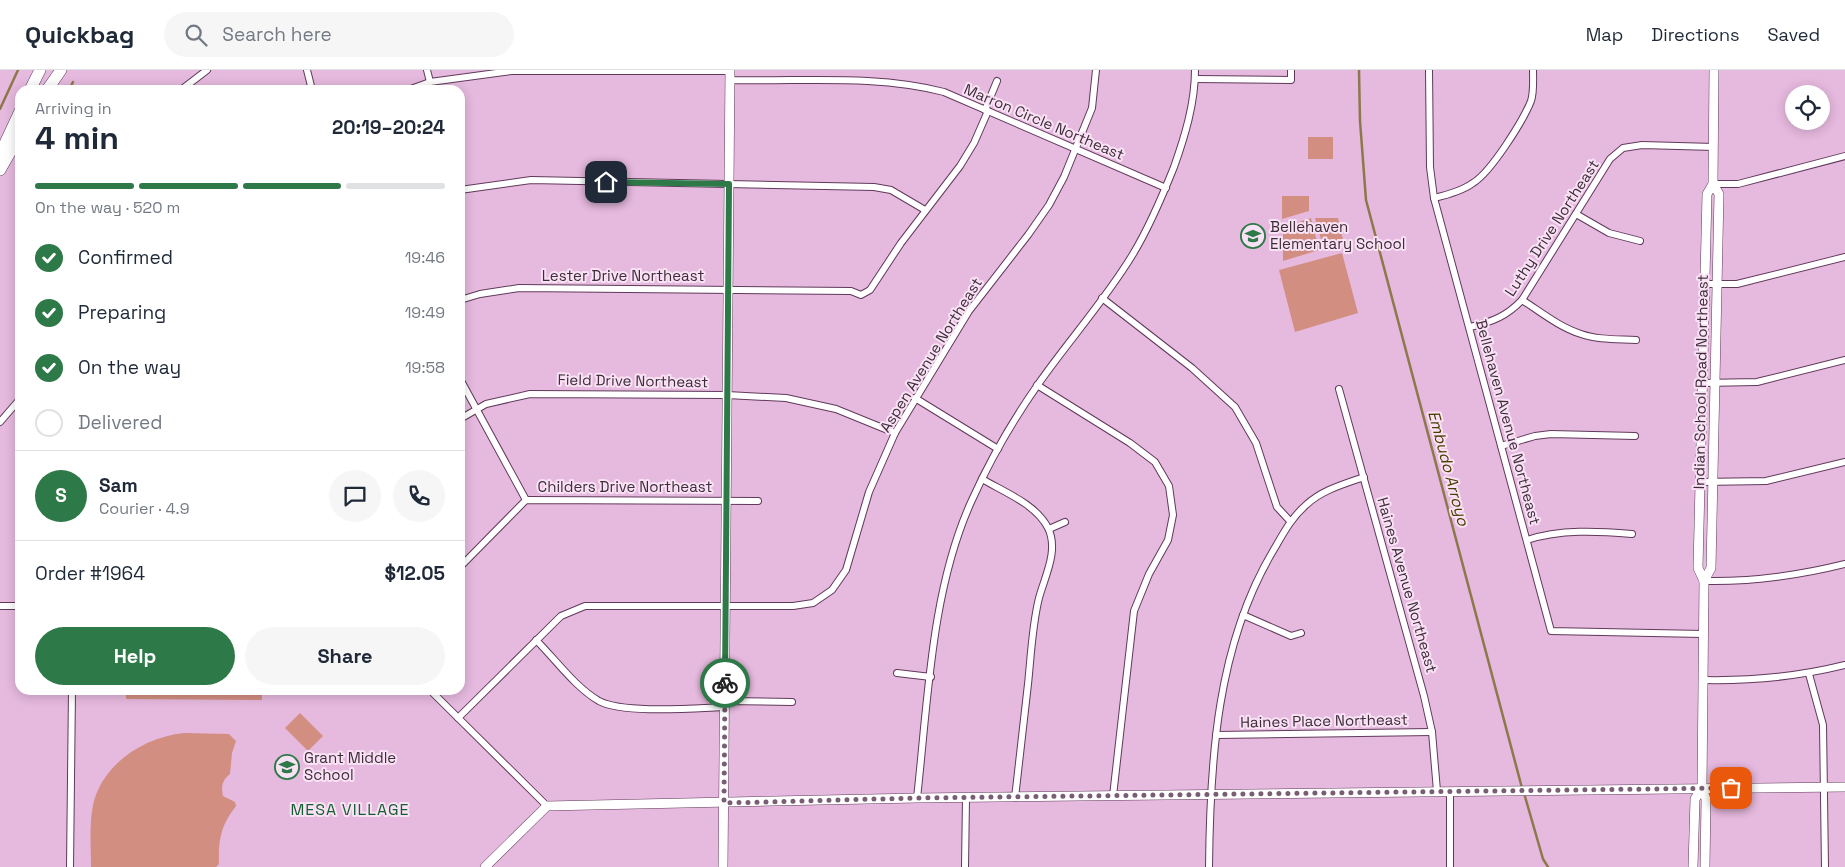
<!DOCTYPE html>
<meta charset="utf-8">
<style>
body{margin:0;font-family:"Space Grotesk",sans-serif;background:#f6f6f7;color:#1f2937;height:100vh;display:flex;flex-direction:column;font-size:19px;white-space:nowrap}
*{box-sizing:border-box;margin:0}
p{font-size:16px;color:#747a83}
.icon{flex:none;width:28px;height:28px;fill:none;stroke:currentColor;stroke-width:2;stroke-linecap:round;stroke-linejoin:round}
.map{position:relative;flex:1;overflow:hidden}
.details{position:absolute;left:15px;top:15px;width:450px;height:610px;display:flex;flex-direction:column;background:#fff;border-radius:15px;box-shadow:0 2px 12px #0003}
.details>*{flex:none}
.fabs{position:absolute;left:1785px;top:15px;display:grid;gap:10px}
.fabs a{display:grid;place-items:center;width:45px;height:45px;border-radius:50%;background:#fff;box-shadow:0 2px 12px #0003;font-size:25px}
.pin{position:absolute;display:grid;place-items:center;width:42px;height:42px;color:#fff;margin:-21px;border-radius:10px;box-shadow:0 2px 8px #0006}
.courier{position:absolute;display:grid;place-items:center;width:50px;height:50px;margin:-25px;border:4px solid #2d7948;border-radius:50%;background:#fff;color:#222;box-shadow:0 1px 6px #0007}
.head em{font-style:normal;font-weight:700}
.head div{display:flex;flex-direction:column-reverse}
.head{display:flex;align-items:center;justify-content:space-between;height:85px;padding:0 20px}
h1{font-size:32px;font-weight:700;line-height:38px}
.bar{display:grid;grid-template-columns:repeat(4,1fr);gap:8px 5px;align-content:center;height:60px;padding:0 20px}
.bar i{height:6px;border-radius:4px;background:#e0e1e3}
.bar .current{background:#2d7948}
.bar p{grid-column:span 4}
.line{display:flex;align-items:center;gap:12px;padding:0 20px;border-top:1px solid #e0e1e3}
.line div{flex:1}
.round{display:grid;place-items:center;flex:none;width:52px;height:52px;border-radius:26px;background:#f6f6f7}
ol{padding:0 20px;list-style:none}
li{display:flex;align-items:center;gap:15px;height:55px}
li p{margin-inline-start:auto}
li .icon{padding:5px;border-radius:50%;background:#2d7948;color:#fff;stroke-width:4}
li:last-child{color:#747a83}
li i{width:28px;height:28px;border:2px solid #e0e1e3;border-radius:50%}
.button{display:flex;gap:10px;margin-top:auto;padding:10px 20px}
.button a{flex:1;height:58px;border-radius:30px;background:#2d7948;color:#fff;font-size:20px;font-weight:700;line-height:58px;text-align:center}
.button a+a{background:#f6f6f7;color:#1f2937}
header{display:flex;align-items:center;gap:30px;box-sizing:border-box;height:70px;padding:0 25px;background:#fff;border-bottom:1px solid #e0e1e3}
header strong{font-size:24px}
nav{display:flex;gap:28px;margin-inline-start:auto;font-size:18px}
.search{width:350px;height:45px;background:#f6f6f7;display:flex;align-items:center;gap:12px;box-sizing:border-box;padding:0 18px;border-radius:28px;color:#747a83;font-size:19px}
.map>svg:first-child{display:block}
</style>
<header>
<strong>Quickbag</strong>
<div class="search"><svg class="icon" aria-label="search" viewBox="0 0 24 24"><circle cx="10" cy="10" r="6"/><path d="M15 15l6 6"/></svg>Search here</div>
<nav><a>Map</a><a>Directions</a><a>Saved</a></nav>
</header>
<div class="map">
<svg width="1845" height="797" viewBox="0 0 1845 797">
<rect width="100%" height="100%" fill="#e6b9de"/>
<!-- green -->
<g fill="#d28f81">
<path d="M1333 67V89H1308V67Z"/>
<path d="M1282 126H1309V141L1282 149Z"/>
<path d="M1311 148 1319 180 1283 191V157Z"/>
<path d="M1315 148H1338L1344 174 1324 180Z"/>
<path d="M1342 183 1358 243 1295 262 1279 200Z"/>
<path d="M126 620H262V630L126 629Z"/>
<path d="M300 643 323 666 308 681 285 658Z"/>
<path d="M184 663 229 664 236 671 232 683 230 704C222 711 221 716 223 726L235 732 236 736C221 755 218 770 219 794L216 797H91C91 777 89 755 93 735 102 694 144 667 184 663Z"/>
</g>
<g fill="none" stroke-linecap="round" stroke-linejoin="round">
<!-- stream -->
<g stroke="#8d784b" stroke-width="2.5">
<path d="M1359 0 1360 51 1366 130 1522 718"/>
<path d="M69 20 73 12"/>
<path d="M0 39 18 0"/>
<path d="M1524 723 1543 789 1548 797"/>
</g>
<defs>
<g id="street">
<path d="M307 0 312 20"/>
<path d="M427 0 430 12"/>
<path d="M1429 0 1430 97 1434 128 1551 561 1703 564"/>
<path d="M1195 9 1291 10V0"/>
<path d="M730 10C801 12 875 4 944 22L1166 118"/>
<path d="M181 20 207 0"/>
<path d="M408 20 430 12 511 1H730"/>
<path d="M985 40 997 11"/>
<path d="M1713 114H1738L1845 86"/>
<path d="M460 120 531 110 874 117 891 120 925 140"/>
<path d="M1434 128C1447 125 1462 121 1473 113 1491 102 1523 51 1531 31 1534 22 1533 9 1533 0"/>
<path d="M1576 144 1609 163 1640 171"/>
<path d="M1705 214H1737L1845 187"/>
<path d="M1102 228 1192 298 1235 337 1256 373 1277 437 1290 451"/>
<path d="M460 230 480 224 519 218 851 221 861 225 870 220 901 173 960 96 974 73 988 41"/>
<path d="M1522 230C1541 242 1559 257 1581 264 1598 270 1617 269 1636 270"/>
<path d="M1470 257C1492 252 1507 246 1522 230L1610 89 1623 78 1642 75 1714 77"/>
<path d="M460 309 526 430"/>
<path d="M1703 313 1757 312 1845 290"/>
<path d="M1037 315 1130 373 1155 392 1169 416 1173 445 1168 470 1149 504 1134 541 1113 726"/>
<path d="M1339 319 1424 626 1432 662 1437 721"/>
<path d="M915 328 998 379"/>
<path d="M460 349 486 334 530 324 727 325 786 328 836 339 895 363"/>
<path d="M0 352 20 329"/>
<path d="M1501 376 1535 366 1551 364 1635 366"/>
<path d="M982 409C1004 422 1036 434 1048 458 1059 480 1045 506 1039 528 1032 556 1031 586 1028 614 1024 652 1019 690 1015 728"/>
<path d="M1701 412 1766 411 1845 392"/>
<path d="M1049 459 1065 452"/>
<path d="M1527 470C1560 459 1598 461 1632 464"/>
<path d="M460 497 526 430 758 431"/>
<path d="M1704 511C1753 512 1797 506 1845 494"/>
<path d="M0 536H20"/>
<path d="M1243 545 1291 566 1301 563"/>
<path d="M536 570C556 590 575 617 599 631 623 644 696 638 725 637"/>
<path d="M897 603 931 607"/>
<path d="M1809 604 1823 655 1825 797"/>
<path d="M1703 610C1752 611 1797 607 1845 595"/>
<path d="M430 620 547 736"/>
<path d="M725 631 792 632"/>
<path d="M458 648 561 546 585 536H793L813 533 832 520 846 500 869 422 895 363 969 241 1028 165 1049 135 1064 107 1092 38 1096 0"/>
<path d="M1216 665 1432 662"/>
<path d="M1450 721V797"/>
<path d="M917 728C928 631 931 519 972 430 990 390 1013 350 1039 313 1070 269 1106 229 1133 184 1150 156 1162 127 1174 97 1185 66 1195 33 1195 0"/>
<path d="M70 797 72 620"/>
<path d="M965 797 966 728"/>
<path d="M1209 797C1210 690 1217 575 1273 481 1283 464 1291 448 1306 435 1322 420 1344 414 1364 407"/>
</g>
<g id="secondary">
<path d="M1704 511 1711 498 1719 124 1713 114"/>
<path d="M485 797 547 736 917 728 1845 717"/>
<path d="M723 797 730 0"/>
<path d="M1693 797 1695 729 1702 718"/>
<path d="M1705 797 1706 729 1702 718 1704 511 1698 498 1707 124 1713 114 1714 0"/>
</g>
<g id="highway">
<path d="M30 20 40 0"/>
<path d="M47 20 61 0"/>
<path d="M0 84 20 41"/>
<path d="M0 100 20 65"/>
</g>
</defs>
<!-- street casing -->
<use href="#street" stroke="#603a5a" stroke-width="8"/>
<!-- secondary casing -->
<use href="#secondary" stroke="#603a5a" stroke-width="10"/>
<!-- highway casing -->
<use href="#highway" stroke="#603a5a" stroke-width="12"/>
<!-- street -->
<use href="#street" stroke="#fff" stroke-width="6"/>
<!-- secondary -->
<use href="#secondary" stroke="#fff" stroke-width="9"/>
<!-- highway -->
<use href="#highway" stroke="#fff" stroke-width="11"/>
</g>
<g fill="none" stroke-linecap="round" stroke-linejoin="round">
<!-- done -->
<path stroke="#785d73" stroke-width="5" stroke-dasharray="0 9" d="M725 613 724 733 917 728 1731 718"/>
<!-- route -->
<path stroke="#2d7948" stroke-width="6" d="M606 112 729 114 725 613"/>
</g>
<!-- icons -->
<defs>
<symbol id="school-ring" viewBox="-11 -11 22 22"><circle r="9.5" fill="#fae2f5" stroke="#2d7948" stroke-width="1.5"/><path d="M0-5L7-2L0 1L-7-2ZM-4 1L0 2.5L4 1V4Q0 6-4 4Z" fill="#2d7948"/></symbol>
</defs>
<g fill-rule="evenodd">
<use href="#school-ring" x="1239" y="152" width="28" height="28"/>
<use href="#school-ring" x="273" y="683" width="28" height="28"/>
</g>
<g text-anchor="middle" stroke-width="4" stroke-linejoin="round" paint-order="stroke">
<!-- street labels -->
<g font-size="15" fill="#3d2c3a" stroke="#fae2f5">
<text transform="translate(1044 52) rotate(23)" y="5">Marron Circle Northeast</text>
<text transform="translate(1552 158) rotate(-57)" y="5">Luthy Drive Northeast</text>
<text x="623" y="211">Lester Drive Northeast</text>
<text transform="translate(931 285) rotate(-58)" y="5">Aspen Avenue Northeast</text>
<text transform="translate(633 311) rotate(1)" y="5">Field Drive Northeast</text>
<text transform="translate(1701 312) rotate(-89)" y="5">Indian School Road Northeast</text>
<text transform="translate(1508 352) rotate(75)" y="5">Bellehaven Avenue Northeast</text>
<text x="625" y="422">Childers Drive Northeast</text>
<text transform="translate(1407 515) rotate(74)" y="5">Haines Avenue Northeast</text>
<text transform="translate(1324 651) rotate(-1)" y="5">Haines Place Northeast</text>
</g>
<!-- poi labels -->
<g font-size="15" fill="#3d2c3a" stroke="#fae2f5" text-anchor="start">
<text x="1270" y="162">Bellehaven<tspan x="1270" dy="17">Elementary School</tspan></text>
<text x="304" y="693">Grant Middle<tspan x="304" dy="17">School</tspan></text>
</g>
<!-- water labels -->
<g font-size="16" font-style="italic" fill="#4c3d00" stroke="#fae2f5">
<text transform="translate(1449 398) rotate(75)" y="6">Embudo Arroyo</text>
</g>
<!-- neighbourhood labels -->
<g font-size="16" letter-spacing="1" fill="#145e32" stroke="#fae2f5">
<text x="350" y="745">MESA VILLAGE</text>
</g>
</g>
</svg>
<div class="fabs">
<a><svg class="icon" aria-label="locate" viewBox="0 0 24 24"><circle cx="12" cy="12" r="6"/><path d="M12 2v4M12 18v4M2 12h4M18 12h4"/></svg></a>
</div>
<div class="pin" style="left:1731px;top:718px;background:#ea580c"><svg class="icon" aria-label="bag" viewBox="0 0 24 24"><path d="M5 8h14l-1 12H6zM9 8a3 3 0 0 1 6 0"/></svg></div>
<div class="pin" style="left:606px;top:112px;background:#1f2937"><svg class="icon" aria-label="home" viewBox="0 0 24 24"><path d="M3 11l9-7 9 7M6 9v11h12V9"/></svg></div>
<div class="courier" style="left:725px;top:613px"><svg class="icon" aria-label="bike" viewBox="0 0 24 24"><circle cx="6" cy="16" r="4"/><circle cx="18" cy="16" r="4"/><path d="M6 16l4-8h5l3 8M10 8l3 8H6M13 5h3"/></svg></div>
<section class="details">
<div class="head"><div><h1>4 min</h1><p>Arriving in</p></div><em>20:19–20:24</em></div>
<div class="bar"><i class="current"></i><i class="current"></i><i class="current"></i><i></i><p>On the way · 520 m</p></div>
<ol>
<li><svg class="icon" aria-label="check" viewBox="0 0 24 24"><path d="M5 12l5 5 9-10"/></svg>Confirmed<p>19:46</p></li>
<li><svg class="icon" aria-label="check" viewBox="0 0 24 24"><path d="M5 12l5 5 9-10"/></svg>Preparing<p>19:49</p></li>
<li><svg class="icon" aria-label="check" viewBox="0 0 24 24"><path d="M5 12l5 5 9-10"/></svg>On the way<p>19:58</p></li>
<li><i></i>Delivered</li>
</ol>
<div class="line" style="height:90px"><b class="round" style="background:#2d7948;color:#fff">S</b><div><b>Sam</b><p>Courier · 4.9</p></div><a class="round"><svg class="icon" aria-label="chat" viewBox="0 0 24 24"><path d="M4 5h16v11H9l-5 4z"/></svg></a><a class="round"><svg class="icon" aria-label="phone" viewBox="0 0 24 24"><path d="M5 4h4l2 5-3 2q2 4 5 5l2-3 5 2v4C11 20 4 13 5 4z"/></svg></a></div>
<div class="line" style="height:65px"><div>Order #1964</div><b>$12.05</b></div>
<div class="button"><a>Help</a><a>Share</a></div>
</section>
</div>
